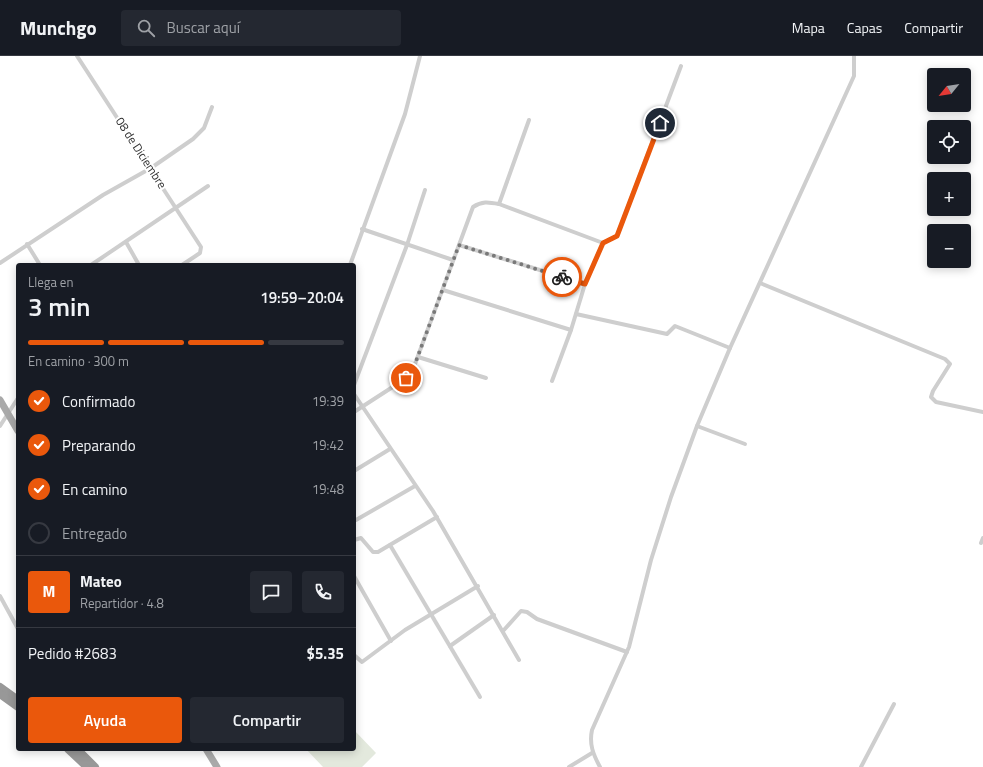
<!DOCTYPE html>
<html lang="es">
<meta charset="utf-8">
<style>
body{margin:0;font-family:"Titillium Web",sans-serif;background:#242831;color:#f1f3f6;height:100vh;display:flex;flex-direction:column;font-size:15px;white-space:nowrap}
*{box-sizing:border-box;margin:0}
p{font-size:13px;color:#9ea1a6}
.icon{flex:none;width:22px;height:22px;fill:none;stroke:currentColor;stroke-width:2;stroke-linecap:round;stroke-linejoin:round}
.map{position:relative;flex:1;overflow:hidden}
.sheet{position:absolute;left:16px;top:207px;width:340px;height:488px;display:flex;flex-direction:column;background:#171b24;border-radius:4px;box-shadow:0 2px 10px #0003}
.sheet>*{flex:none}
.needle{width:26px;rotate:240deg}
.controls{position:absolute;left:927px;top:12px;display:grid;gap:8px}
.controls a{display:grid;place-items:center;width:44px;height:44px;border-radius:4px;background:#171b24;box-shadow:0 2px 10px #0003;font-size:20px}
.pin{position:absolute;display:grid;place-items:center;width:34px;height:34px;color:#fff;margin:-17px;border:2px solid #fff;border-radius:50%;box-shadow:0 1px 4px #0007}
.courier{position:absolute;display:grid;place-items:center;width:40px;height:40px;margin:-20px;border:3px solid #ea580c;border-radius:50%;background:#fff;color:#222;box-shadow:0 1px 5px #0007}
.headline em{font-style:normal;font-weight:600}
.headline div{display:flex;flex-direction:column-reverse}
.headline{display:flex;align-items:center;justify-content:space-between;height:68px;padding:0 12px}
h1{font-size:26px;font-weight:600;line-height:30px}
.bar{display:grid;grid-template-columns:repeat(4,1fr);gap:6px 4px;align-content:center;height:48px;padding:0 12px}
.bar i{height:5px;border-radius:3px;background:#363941}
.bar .current{background:#ea580c}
.bar p{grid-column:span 4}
.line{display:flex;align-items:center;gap:10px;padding:0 12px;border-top:1px solid #363941}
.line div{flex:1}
.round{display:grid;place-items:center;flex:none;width:42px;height:42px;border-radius:4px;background:#242831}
ol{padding:0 12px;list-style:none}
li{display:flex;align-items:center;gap:12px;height:44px}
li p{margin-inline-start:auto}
li .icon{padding:4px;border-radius:50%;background:#ea580c;color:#fff;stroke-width:4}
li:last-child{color:#9ea1a6}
li i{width:22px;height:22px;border:2px solid #363941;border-radius:50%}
.primary-button{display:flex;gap:8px;margin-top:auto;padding:8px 12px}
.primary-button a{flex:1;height:46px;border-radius:4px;background:#ea580c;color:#fff;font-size:16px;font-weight:600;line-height:46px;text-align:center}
.primary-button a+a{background:#242831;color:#f1f3f6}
header{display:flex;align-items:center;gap:24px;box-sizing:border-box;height:56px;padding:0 20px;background:#171b24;border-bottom:1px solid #363941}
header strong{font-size:19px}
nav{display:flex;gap:22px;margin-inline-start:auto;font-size:14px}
.search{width:280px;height:36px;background:#242831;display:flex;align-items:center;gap:10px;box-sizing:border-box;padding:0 14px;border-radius:4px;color:#9ea1a6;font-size:15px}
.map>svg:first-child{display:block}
</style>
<header>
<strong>Munchgo</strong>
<div class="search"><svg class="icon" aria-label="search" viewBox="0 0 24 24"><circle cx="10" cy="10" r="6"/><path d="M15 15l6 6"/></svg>Buscar aquí</div>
<nav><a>Mapa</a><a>Capas</a><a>Compartir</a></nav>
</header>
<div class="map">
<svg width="983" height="711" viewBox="0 0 983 711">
<rect width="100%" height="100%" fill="#fff"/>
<!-- park -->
<path fill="#e3e9dd" d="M354 674 376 697 362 711H323L306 693H354Z"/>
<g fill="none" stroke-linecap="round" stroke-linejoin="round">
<!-- street -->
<g stroke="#cecece" stroke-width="4">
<path d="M77 0 201 191 200 197 182 209"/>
<path d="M499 148 529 64"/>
<path d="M362 173 453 204"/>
<path d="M126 186 139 209"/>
<path d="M27 188 40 209"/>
<path d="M459 189 585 228"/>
<path d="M0 207 103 139 151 112 193 83 204 72 212 51"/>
<path d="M91 209 208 130"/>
<path d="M350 209 405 58 420 0"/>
<path d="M760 227 945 303 950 308 933 335 931 341 936 346 983 356"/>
<path d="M443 234 571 274"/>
<path d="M576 258 667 278 675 270 730 292"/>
<path d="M418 301 486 322"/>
<path d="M552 325 571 274 585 228 603 187 617 180 681 10"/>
<path d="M354 329 407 189 425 134"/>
<path d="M354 338 433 455 519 604"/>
<path d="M354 356 405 323 415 308 473 151C482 145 488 146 499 148L603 187"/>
<path d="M0 370 18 342"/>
<path d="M697 370 745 388"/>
<path d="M354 415 390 393"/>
<path d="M356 464 415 430"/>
<path d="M354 484 361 482 373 496H378L437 461"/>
<path d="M981 487 983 482"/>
<path d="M390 489 480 641"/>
<path d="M354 520 391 585"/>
<path d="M0 540 18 573"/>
<path d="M503 575 521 555 527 556 537 563 627 596"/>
<path d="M450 590 494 559"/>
<path d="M354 599 362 606 405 574 478 530"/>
<path d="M569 711 592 697"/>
<path d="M600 711C593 698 589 688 592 674L629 591 651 504 671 441 697 370 730 292 854 20V0"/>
<path d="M861 711 894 648"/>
</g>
<!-- primary -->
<g stroke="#a9a9a9" stroke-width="7">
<path d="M0 344 18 375"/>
<path d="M206 693 217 711"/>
</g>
<!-- highway -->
<g stroke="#989898" stroke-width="8">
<path d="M0 631 18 644"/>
<path d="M0 638 18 651"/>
<path d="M68 693 87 711"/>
<path d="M77 693 95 711"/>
</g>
</g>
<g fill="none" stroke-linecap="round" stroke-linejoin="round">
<!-- done -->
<path stroke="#797979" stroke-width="4" stroke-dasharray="0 7.2" d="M406 322 415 308 459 189 562 221"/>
<!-- route -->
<path stroke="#ea580c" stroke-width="5" d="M562 221 585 228 603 187 617 180 660 67"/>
</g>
<g text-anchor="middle" stroke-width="4" stroke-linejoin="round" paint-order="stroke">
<!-- street labels -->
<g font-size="12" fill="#313131" stroke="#fff">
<text transform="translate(141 97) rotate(57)" y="4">08 de Diciembre</text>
</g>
</g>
</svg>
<div class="controls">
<a><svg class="needle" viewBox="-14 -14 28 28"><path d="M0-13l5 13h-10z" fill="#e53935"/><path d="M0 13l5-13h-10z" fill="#9ea1a6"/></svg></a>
<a><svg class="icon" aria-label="locate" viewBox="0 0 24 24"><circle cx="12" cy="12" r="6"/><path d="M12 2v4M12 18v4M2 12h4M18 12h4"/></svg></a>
<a>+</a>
<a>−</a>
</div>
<div class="pin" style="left:406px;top:322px;background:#ea580c"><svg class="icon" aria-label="bag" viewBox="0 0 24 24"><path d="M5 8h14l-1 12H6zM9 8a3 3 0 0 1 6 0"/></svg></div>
<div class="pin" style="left:660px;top:67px;background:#1f2937"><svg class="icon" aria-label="home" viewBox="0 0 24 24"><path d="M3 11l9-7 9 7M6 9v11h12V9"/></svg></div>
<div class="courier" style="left:562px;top:221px"><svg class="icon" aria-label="bike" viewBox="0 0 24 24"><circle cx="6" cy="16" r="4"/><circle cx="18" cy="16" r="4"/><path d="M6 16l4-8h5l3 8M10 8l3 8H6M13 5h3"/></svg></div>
<section class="sheet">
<div class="headline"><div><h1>3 min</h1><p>Llega en</p></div><em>19:59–20:04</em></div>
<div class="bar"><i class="current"></i><i class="current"></i><i class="current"></i><i></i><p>En camino · 300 m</p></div>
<ol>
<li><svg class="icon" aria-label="check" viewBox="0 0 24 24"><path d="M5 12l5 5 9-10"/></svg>Confirmado<p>19:39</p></li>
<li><svg class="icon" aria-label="check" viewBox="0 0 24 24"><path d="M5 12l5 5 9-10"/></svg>Preparando<p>19:42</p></li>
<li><svg class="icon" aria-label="check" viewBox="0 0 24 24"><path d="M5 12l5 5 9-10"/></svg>En camino<p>19:48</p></li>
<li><i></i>Entregado</li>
</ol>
<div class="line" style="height:72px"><b class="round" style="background:#ea580c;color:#fff">M</b><div><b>Mateo</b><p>Repartidor · 4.8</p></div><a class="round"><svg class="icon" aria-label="chat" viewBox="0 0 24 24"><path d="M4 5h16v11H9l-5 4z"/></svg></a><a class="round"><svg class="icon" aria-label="phone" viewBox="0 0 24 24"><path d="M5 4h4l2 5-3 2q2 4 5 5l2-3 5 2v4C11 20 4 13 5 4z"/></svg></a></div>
<div class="line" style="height:52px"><div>Pedido #2683</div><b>$5.35</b></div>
<div class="primary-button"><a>Ayuda</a><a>Compartir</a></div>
</section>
</div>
